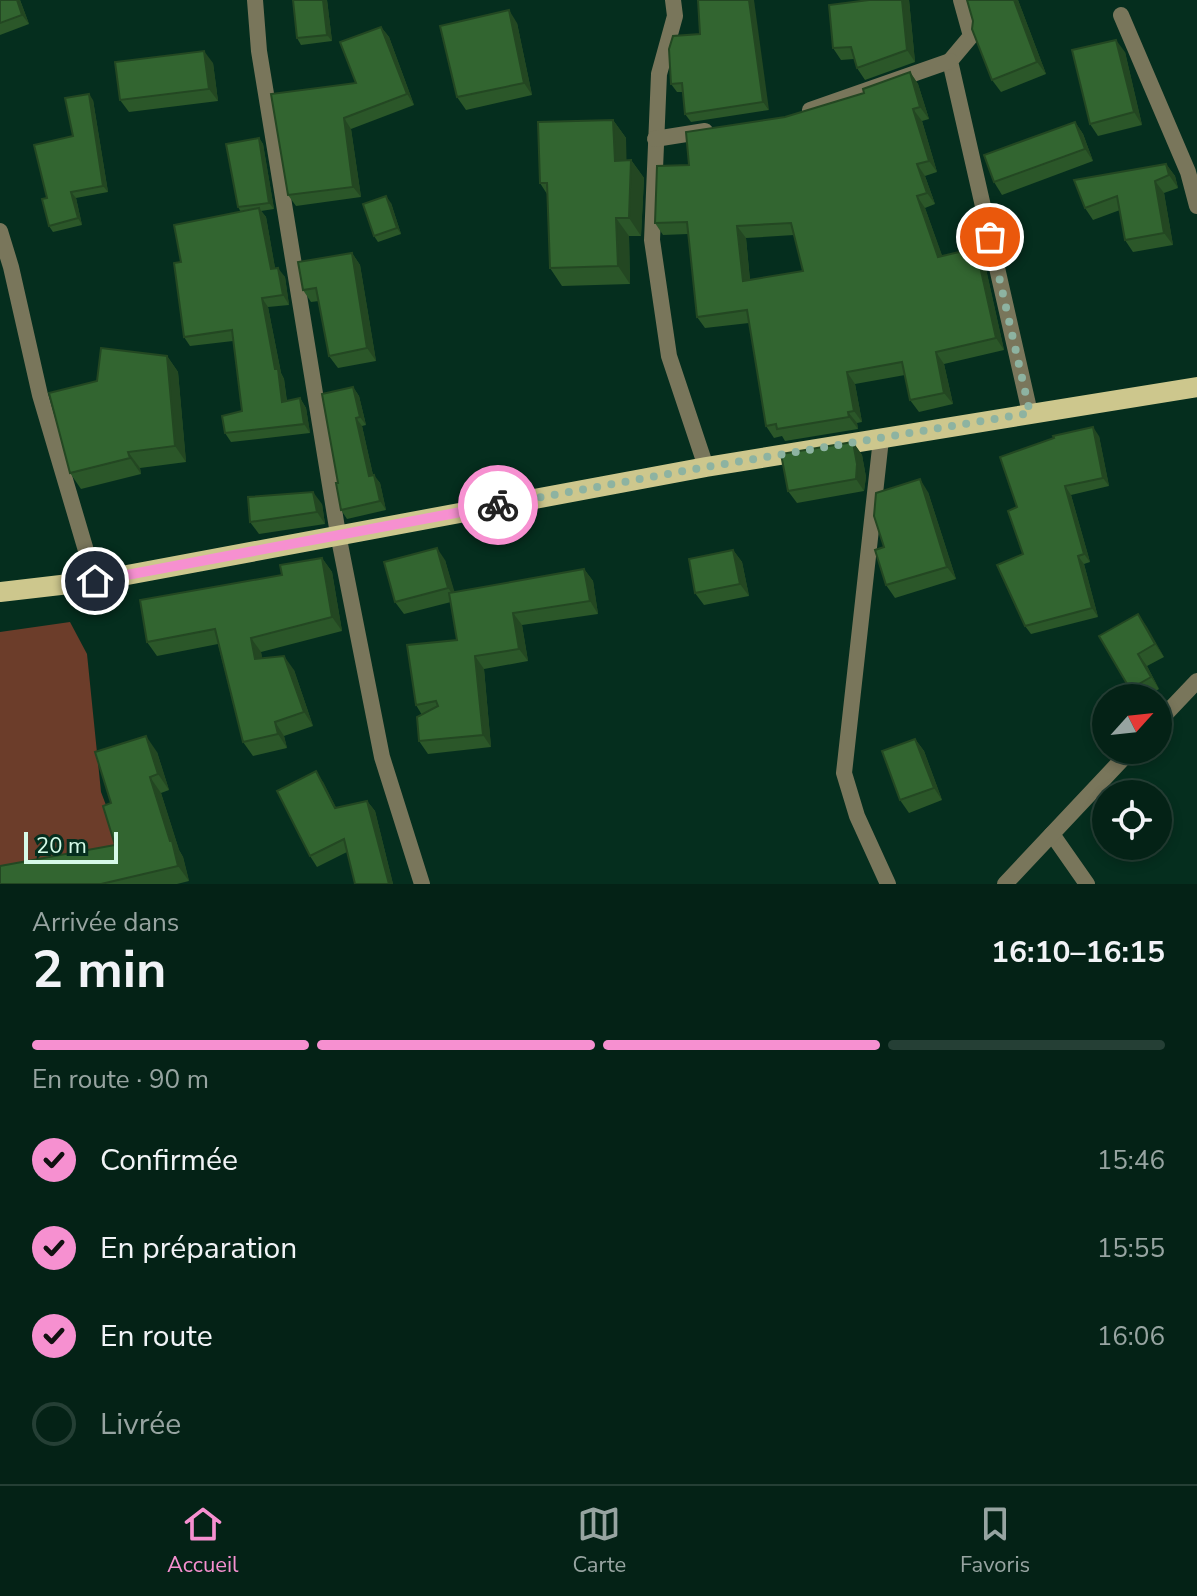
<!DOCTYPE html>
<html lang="fr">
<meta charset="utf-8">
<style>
body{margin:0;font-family:"Nunito Sans",sans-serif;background:#122f23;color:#f1f3f6;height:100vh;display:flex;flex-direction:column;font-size:30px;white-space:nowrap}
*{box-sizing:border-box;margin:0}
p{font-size:26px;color:#97a4a1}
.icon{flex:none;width:44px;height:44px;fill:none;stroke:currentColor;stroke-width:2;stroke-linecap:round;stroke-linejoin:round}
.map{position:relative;height:884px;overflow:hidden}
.drawer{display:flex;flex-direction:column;background:#042216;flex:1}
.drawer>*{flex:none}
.needle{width:52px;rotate:63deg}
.buttons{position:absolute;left:1092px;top:684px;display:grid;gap:16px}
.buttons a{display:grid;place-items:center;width:80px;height:80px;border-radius:50%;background:#042216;box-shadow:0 4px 12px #0003,0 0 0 2px #253f35;font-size:40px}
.scale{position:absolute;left:24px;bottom:20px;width:94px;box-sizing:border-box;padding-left:8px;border:4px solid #d6fae8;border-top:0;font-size:22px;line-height:28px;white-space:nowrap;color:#d6fae8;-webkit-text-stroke:6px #052e1e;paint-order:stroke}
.pin{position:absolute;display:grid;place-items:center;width:68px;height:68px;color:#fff;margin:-34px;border:4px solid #fff;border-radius:50%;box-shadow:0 2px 8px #0007}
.courier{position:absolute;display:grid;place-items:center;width:80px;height:80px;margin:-40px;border:6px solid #f690d0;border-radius:50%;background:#fff;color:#222;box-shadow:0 2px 10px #0007}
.overview em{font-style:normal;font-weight:700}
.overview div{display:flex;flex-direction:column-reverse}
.overview{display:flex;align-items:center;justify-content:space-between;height:136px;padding:0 32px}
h1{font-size:52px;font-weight:700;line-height:60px}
.bar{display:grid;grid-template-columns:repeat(4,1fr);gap:12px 8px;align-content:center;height:96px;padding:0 32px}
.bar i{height:10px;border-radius:6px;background:#253f35}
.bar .current{background:#f690d0}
.bar p{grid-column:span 4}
ol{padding:0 32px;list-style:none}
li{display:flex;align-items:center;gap:24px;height:88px}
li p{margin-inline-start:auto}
li .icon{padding:8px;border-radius:50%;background:#f690d0;color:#111;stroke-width:4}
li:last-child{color:#97a4a1}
li i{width:44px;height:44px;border:4px solid #253f35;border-radius:50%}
.tab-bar{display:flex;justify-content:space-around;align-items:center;height:112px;border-top:2px solid #253f35;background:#042216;font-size:22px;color:#97a4a1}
.tab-bar a{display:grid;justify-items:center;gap:4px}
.tab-bar .current{color:#f690d0}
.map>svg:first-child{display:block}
</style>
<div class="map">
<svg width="1197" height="884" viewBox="0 0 1197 884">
<rect width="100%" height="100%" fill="#052e1e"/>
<!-- green -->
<path fill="#6c3d2a" d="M70 622 87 654 101 792 128 863 0 879V632Z"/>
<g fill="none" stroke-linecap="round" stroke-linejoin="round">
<!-- minor -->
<g stroke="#79765b" stroke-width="16">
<path d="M255 0 259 51 338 534 382 757 422 884"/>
<path d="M673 0 675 16 659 74 652 240 669 356 706 467"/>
<path d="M961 0 971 36 950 61 1030 413"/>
<path d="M1121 15 1188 172 1197 206"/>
<path d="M810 110 950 61"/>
<path d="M655 139 705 131"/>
<path d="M0 231 11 267 40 395 95 581"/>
<path d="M881 439 844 773 857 816 888 884"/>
<path d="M1158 722 1197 681"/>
<path d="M1052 834 1087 884"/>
<path d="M1005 884 1131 750"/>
</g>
<!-- primary -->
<path stroke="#cdc78d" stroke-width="20" d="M0 592 95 581 706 467 1197 387"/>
</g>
<!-- wall -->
<g fill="#2b5729" fill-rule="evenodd">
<path d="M0 0H20L29 24 0 35Z"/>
<path d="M293 0H327L332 41 301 45 297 38Z"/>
<path d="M698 0 769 110 691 122 685 114 683 92H677L671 84 700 34Z"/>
<path d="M909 0 915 62 865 80 857 68 854 59 841 60 833 48Z"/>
<path d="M967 0H1018L1046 74 1001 92 992 80Z"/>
<path d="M517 23 532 95 466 110 457 97Z"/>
<path d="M381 27 389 37 414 105 351 129 361 197 296 206 288 195 356 83Z"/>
<path d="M1125 52 1142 125 1098 136 1090 124Z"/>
<path d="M213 63 218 101 129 112 120 100Z"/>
<path d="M910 72 918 84 929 119 922 121 937 172 925 176 935 204 925 208 942 256 984 260 1004 350 944 364 953 404 919 412 910 400 905 375 855 384 862 422 857 423 858 429 785 441 782 436 774 438 766 426 749 323 705 328 697 317 688 234 663 235 655 223 689 165 785 117 864 93ZM794 235 803 271 750 280 746 238Z"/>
<path d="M93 100 108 192 76 198 82 225 53 232 49 226 73 136Z"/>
<path d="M613 120 626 138V161L631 160 644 178 641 236H629L630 284 562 286 550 268 547 194 540 183Z"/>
<path d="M1075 122 1083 134 1093 161 1002 195 994 182Z"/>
<path d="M259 138 263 144 274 209 261 211 266 217 275 268 285 277 289 305 268 307 281 373 284 379 287 401 300 398 306 408 310 433 231 442 225 433 242 411 233 341 190 346 184 337 181 262 241 212 238 207Z"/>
<path d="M1166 164 1175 176 1178 188 1164 193 1173 245 1133 252 1125 240 1120 210 1093 220 1085 208Z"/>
<path d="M391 203 401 234 378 242 374 236Z"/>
<path d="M352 253 360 265 376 361 338 368 329 356 319 301 311 302 303 290Z"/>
<path d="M167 356 178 372 186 462 140 468 141 474 81 489 70 473 97 381Z"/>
<path d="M353 387 359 396 366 425 362 426 373 475 380 483 386 510 347 519 341 510 338 483Z"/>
<path d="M1099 436 1109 486 1071 495 1090 562 1084 564 1098 617 1031 634 1025 626 1023 554 1017 507Z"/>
<path d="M853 442 862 455 866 477 864 491 797 503 788 491Z"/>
<path d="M928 492 956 579 895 598 886 585 884 547Z"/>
<path d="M322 504 325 524 259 534 250 522Z"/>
<path d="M733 550 742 562 749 596 704 605 695 593Z"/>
<path d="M322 558 332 572 342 631 261 652 262 658 294 670 313 726 284 736 287 748 253 756 243 742 218 644 157 656 147 642 282 575Z"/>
<path d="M445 560 454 592 584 569 593 581 598 614 522 625 528 661 484 669 491 747 428 754 419 741 422 715 416 705 457 640 451 602 404 614 395 602Z"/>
<path d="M1138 614 1164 657 1147 666 1159 689 1144 698H1136L1130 689Z"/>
<path d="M915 739 924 751 942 800 909 813 900 800Z"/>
<path d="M157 752 169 790 161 793 179 850 183 857 189 881 177 884H0L115 845Z"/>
<path d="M323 782 336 808 367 801 375 811 393 884H355L347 852 317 867 310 856Z"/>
</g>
<!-- shaded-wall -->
<g fill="#234722">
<path d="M17 0H20L29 24 22 15Z"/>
<path d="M323 0H327L332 41 327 35Z"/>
<path d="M749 0H754L769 110 763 102Z"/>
<path d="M902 0H909L915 62 907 50Z"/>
<path d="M1014 0H1018L1046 74 1037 62Z"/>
<path d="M509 10 517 23 532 95 524 83Z"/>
<path d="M381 27 389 37 414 105 407 94Z"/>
<path d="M1116 40 1125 52 1142 125 1134 112Z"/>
<path d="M204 51 213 63 218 101 209 89Z"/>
<path d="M910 72 918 84 929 119 920 107Z"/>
<path d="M89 94 93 100 108 192 103 186Z"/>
<path d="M913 109 922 121 937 172 929 161Z"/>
<path d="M344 118 351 129 361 197 353 187Z"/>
<path d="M613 120 626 138 627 179 615 161Z"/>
<path d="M1075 122 1083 134 1093 161 1085 149Z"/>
<path d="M259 138 263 144 274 209 269 203Z"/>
<path d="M631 160 644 178 641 236 629 218Z"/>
<path d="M917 164 925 176 935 204 927 193Z"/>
<path d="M1166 164 1175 176 1178 188 1169 175Z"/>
<path d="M1155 181 1164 193 1173 245 1164 233Z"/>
<path d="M71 192 76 198 82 225 78 218Z"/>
<path d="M386 196 391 203 401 234 397 228Z"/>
<path d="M917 196 925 208 947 269 938 257Z"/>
<path d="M259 208 266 217 277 279 271 269Z"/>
<path d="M616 218 629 236 630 284 618 266Z"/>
<path d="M737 226 746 238 751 292 743 281Z"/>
<path d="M976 248 984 260 1004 350 996 338Z"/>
<path d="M352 253 360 265 376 361 367 348Z"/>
<path d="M278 268 285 277 289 305 283 295Z"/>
<path d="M262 298 268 307 281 373 284 379 288 412 282 402Z"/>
<path d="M936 352 944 364 953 404 944 393Z"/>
<path d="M167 356 178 372 186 462 175 446Z"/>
<path d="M847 372 855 384 862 422 854 411Z"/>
<path d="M353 387 359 396 366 425 360 417Z"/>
<path d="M300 398 306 408 310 433 304 424Z"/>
<path d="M848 412 857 423 858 429 849 417Z"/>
<path d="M356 418 362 426 375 484 369 476Z"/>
<path d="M1093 427 1099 436 1109 486 1103 478Z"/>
<path d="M853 442 862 455 866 477 864 491 856 479Z"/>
<path d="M128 452 140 468 141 474 130 458Z"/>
<path d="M374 475 380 483 386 510 380 501Z"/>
<path d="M920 479 928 492 956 579 947 567Z"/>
<path d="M1065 486 1071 495 1090 562 1084 554Z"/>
<path d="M313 492 322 504 325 524 317 512Z"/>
<path d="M437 548 445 560 457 600 448 588Z"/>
<path d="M733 550 742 562 749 596 740 584Z"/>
<path d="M1078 556 1084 564 1098 617 1092 608Z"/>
<path d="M322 558 332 572 342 631 332 617Z"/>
<path d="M584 569 593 581 598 614 590 601Z"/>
<path d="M513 613 522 625 528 661 519 649Z"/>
<path d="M1138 614 1147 627 1164 657 1155 644Z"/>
<path d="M251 638 261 652 265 673 255 659Z"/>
<path d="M1138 654 1147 666 1159 689 1151 677Z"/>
<path d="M284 656 294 670 313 726 304 712Z"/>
<path d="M475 656 484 669 491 747 483 735Z"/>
<path d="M275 722 284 736 287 748 278 734Z"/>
<path d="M146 736 157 752 169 790 158 774Z"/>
<path d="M915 739 924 751 942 800 934 788Z"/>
<path d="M316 771 323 782 342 819 335 808Z"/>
<path d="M150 777 161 793 179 850 183 857 189 881 178 866Z"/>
<path d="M367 801 375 811 393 884H389Z"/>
</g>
<!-- building -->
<g fill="#326530" stroke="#234722" stroke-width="2" fill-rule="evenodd">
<path d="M0 0H17L22 15 0 23Z"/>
<path d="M293 0H323L327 35 297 38Z"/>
<path d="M698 0H749L763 102 685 114 682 83 671 84 669 49 673 36 700 34Z"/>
<path d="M869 0H902L907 50 857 68 851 47 833 48 829 5Z"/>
<path d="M967 0H1014L1037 62 992 80 972 29 973 21Z"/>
<path d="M509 10 524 83 457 97 440 26Z"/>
<path d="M381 27 407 94 344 118 353 187 288 195 271 94 356 83 340 42Z"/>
<path d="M1116 40 1134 112 1090 124 1072 50Z"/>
<path d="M204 51 209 89 120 100 115 62Z"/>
<path d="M910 72 920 107 913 109 929 161 917 164 927 193 917 196 938 257 976 248 996 338 936 352 944 393 910 400 902 362 847 372 854 411 848 412 849 417 777 429 776 424 766 426 747 310 697 317 687 222 655 223 657 166 689 165 686 132 785 117 864 93 863 89ZM791 223 803 271 743 281 737 226Z"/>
<path d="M89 94 103 186 71 192 78 218 49 226 42 199 47 198 34 145 73 136 65 98Z"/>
<path d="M613 120 615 161 631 160 629 218H616L618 266 550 268 547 183H540L538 122Z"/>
<path d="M1075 122 1085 149 994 182 984 155Z"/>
<path d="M259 138 269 203 238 207 226 144Z"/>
<path d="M1166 164 1169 175 1155 181 1164 233 1125 240 1117 196 1085 208 1074 180Z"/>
<path d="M386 196 397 228 374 236 363 204Z"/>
<path d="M259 208 271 269 278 268 283 295 262 298 275 369H278L282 402 300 398 304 424 225 433 222 416 242 411 232 330 184 337 174 263 181 262 174 225Z"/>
<path d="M352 253 367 348 329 356 316 288 303 290 298 262Z"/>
<path d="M101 348 167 356 175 446 128 452 130 458 70 473 49 393 97 381Z"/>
<path d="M353 387 360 417 356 418 369 476 374 475 380 501 341 510 336 483H338L322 394Z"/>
<path d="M1093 427 1103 478 1065 486 1084 554 1078 556 1092 608 1025 626 997 565 1023 554 1008 511 1017 507 1000 457 1054 438 1053 436Z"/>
<path d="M853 442 857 464 856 479 788 491 781 454Z"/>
<path d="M920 479 947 567 886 585 875 550 884 547 874 516 876 493Z"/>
<path d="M313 492 317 512 250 522 248 497Z"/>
<path d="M437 548 448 588 395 602 384 562Z"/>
<path d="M733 550 740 584 695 593 689 559Z"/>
<path d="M322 558 332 617 251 638 255 659 284 656 304 712 275 722 278 734 243 742 215 629 147 642 140 600 282 575 280 565Z"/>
<path d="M584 569 590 601 513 613 519 649 475 656 483 735 419 741 417 717 438 706 436 701 416 705 407 645 457 640 449 593Z"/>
<path d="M1138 614 1155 644 1138 654 1151 677 1130 689 1099 636Z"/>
<path d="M146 736 158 774 150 777 170 841H172L178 866 101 884H0V866L115 845 103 806 111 803 95 752Z"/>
<path d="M915 739 934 788 900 800 882 751Z"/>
<path d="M316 771 335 808 367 801 389 884H355L344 839 310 856 277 791Z"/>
</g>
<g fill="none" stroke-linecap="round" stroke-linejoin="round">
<!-- done -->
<path stroke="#8db3a1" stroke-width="8" stroke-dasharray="0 14.4" d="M498 505 706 467 1030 413 990 237"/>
<!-- route -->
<path stroke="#f690d0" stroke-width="10" d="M95 581 498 505"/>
</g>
</svg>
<div class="buttons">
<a><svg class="needle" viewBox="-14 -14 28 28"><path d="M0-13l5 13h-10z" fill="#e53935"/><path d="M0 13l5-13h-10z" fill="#97a4a1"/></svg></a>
<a><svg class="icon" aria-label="locate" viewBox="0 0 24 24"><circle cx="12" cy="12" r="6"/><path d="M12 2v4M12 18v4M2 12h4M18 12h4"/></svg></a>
</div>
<div class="scale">20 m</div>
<div class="pin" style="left:990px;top:237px;background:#ea580c"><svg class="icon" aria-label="bag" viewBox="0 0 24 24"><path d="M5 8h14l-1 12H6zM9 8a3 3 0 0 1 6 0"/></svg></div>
<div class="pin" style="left:95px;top:581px;background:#1f2937"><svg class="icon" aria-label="home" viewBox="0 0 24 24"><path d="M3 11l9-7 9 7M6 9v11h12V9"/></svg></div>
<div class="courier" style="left:498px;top:505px"><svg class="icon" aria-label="bike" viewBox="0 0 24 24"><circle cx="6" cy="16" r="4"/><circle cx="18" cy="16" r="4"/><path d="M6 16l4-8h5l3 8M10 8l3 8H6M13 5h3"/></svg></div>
</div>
<section class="drawer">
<div class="overview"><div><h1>2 min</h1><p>Arrivée dans</p></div><em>16:10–16:15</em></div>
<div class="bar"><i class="current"></i><i class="current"></i><i class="current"></i><i></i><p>En route · 90 m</p></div>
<ol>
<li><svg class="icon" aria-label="check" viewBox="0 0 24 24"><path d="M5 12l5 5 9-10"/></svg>Confirmée<p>15:46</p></li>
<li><svg class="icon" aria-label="check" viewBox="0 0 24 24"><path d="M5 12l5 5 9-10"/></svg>En préparation<p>15:55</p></li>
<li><svg class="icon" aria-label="check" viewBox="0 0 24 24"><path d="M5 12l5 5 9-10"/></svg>En route<p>16:06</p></li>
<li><i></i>Livrée</li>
</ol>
</section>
<nav class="tab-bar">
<a class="current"><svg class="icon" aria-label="home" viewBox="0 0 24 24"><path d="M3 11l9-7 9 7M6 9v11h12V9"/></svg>Accueil</a>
<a><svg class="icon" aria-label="map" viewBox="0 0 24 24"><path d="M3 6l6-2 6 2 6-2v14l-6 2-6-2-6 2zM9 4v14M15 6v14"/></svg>Carte</a>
<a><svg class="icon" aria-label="saved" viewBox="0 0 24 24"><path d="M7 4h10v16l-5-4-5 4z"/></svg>Favoris</a>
</nav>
